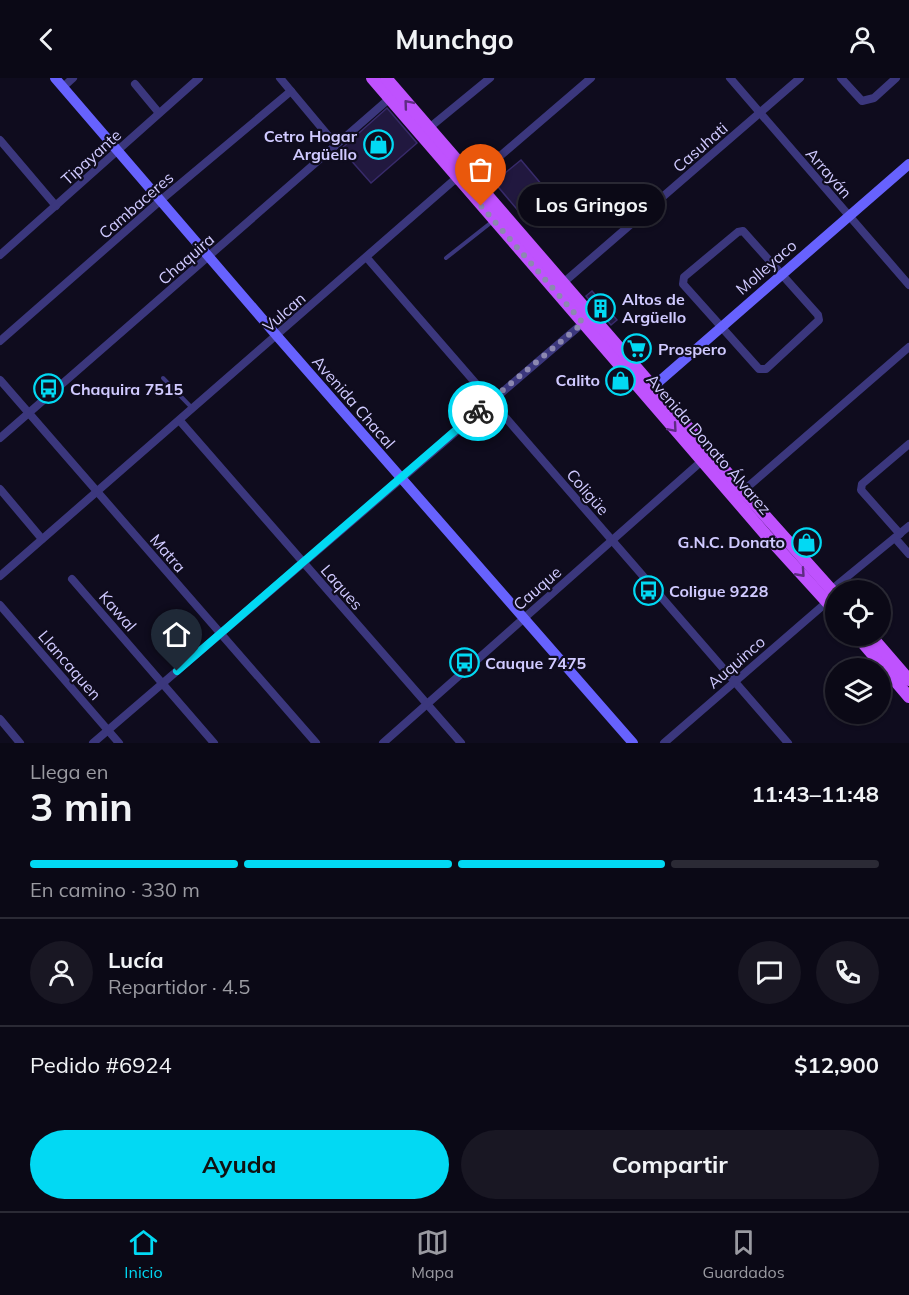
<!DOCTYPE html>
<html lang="es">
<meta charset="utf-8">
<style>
body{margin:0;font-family:Mulish,sans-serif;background:#191723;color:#f1f3f6;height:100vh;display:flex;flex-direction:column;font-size:22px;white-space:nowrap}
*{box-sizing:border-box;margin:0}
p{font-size:20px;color:#9a9aa1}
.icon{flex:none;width:33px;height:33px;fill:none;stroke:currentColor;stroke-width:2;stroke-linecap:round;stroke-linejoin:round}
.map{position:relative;height:665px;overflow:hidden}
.sheet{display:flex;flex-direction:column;background:#0b0916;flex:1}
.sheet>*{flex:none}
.buttons{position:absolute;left:825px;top:502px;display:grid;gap:12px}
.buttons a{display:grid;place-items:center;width:66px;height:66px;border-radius:50%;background:#0b0916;box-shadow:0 2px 4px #0004,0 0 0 2px #2b2a35;font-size:30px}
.pin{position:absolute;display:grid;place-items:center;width:51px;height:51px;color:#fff;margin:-62px -26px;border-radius:50% 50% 50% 0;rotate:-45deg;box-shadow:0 0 6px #0007}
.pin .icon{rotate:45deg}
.courier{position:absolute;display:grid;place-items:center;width:60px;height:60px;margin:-30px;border:4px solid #02d9f3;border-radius:50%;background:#fff;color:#222;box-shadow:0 2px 8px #0007}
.bubble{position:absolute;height:42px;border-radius:21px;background:#0b0916;box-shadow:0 2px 4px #0004,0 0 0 2px #2b2a35;font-size:20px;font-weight:700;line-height:42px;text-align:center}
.overview em{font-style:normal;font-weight:700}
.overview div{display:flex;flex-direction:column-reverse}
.overview{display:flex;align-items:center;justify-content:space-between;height:102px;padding:0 30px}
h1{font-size:39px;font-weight:700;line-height:45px}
.bar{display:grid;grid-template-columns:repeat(4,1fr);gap:9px 6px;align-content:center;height:72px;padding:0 30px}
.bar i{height:8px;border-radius:4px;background:#2b2a35}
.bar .on{background:#02d9f3}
.bar p{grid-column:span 4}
.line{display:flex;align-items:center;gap:15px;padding:0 30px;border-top:2px solid #2b2a35}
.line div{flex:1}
.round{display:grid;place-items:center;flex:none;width:63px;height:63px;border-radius:32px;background:#191723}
.button{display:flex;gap:12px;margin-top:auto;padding:12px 30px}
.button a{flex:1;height:69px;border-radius:36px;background:#02d9f3;color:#111;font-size:24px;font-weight:700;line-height:69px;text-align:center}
.button a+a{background:#191723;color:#f1f3f6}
header{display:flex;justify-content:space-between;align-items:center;height:78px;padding:0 30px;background:#0b0916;font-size:27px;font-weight:700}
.tabs{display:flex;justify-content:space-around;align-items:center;height:84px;border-top:2px solid #2b2a35;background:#0b0916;font-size:16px;color:#9a9aa1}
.tabs a{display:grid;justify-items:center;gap:3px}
.tabs .on{color:#02d9f3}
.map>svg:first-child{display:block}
</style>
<header><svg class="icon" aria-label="back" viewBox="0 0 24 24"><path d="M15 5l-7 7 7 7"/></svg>Munchgo<svg class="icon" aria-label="person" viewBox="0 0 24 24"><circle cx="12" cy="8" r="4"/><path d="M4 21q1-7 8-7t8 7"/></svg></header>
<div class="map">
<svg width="909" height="665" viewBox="0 0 909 665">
<rect width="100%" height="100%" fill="#0f0c1e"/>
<!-- building -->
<g fill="#21183f" stroke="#382b6b" stroke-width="1.5">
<path d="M387 30 417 65 371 105 341 71Z"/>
<path d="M521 82 553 120 526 142 494 104Z"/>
<path d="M592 213 617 242 611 247 586 218Z"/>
</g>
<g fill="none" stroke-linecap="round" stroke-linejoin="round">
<!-- lane -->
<g stroke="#3b377d" stroke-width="4">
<path d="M446 180 493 143"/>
<path d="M163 300 193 331"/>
</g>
<!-- street -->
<g stroke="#3b377d" stroke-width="8">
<path d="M280 0 336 67"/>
<path d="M730 0 909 207"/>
<path d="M841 0 862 23 874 20 896 0"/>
<path d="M135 6 159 35"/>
<path d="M63 9 73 0"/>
<path d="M429 50 490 0"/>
<path d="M0 62 56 128"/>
<path d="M743 153 818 237 819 242 766 291H759L683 206 684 199 738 154Z"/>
<path d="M0 177 199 0"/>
<path d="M367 180 788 665"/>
<path d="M563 205 800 0"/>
<path d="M0 263 161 122 291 13"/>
<path d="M0 302 316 665"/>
<path d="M180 343 461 665"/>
<path d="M0 360 390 20"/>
<path d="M0 411 42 461"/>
<path d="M743 413 909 269"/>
<path d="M900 456 861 412 862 406 909 366"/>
<path d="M895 460 909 476"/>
<path d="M0 498 453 103 478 97 591 0"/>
<path d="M72 501 214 665"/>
<path d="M831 512 909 448"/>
<path d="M0 527 119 665"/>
<path d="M0 641 20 665"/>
<path d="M93 665 583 245"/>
<path d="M383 665 704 381"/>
<path d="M664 665 827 524"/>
</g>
<!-- secondary -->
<g stroke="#6762fe" stroke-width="10">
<path d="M55 0 277 258 633 665"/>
<path d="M647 314 909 86"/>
</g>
<!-- primary -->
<g stroke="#bf52fe" stroke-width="12">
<path d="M372 0 766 457 836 534"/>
<path d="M386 0 743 413 836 517"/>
<path d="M857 558 909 619"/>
<path d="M871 558 909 602"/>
</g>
</g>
<!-- one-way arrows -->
<defs><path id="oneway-chevron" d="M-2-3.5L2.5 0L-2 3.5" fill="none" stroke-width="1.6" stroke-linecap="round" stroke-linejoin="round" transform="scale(1.5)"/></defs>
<g stroke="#5e2c83">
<use href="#oneway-chevron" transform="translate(408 26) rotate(-130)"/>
<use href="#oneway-chevron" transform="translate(673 350) rotate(49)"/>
<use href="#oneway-chevron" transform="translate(801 495) rotate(48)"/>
</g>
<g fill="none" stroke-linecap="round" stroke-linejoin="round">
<!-- done -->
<path stroke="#8c88b0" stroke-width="6" stroke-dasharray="0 10.8" d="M478 333 583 245 481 128"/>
<!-- route -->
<path stroke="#02d9f3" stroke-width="8" d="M177 593 478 333"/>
</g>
<!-- icons -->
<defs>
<symbol id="shop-ring" viewBox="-11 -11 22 22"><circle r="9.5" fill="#0f0c1e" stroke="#02d9f3" stroke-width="1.5"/><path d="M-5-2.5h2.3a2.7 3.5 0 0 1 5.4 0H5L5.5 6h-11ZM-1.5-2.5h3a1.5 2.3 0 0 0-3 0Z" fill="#02d9f3"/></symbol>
<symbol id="building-ring" viewBox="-11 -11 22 22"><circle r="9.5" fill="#0f0c1e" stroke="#02d9f3" stroke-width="1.5"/><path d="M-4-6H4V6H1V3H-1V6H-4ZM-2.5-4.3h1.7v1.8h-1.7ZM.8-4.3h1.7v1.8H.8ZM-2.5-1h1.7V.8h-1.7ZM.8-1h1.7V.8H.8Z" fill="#02d9f3"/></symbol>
<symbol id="supermarket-ring" viewBox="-11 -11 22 22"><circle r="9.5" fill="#0f0c1e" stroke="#02d9f3" stroke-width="1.5"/><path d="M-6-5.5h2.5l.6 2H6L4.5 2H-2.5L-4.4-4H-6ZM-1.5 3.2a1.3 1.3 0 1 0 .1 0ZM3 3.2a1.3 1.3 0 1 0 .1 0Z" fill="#02d9f3"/></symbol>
<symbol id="bus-ring" viewBox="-11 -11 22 22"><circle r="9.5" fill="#0f0c1e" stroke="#02d9f3" stroke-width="1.5"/><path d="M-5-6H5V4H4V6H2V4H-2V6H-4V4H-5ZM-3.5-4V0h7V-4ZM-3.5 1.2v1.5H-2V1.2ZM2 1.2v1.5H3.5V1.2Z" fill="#02d9f3"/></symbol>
</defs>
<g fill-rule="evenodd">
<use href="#shop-ring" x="362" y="50" width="33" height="33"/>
<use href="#building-ring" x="584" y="214" width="33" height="33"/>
<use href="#supermarket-ring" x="620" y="254" width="33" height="33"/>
<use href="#shop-ring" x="604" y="286" width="33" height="33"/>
<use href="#bus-ring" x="32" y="294" width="33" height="33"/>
<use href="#shop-ring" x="790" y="448" width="33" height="33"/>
<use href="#bus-ring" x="632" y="496" width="33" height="33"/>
<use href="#bus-ring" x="448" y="568" width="33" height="33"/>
</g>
<g text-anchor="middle" stroke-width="4.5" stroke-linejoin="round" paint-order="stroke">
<!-- poi labels -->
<g font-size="16" font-weight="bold" fill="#d0caff" stroke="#0f0c1e" text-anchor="start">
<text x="357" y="64" text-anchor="end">Cetro Hogar<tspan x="357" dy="18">Argüello</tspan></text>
<text x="622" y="227">Altos de<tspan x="622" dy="18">Argüello</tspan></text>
<text x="658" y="277">Prospero</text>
<text x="600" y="308" text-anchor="end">Calito</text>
<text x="70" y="317">Chaquira 7515</text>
<text x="785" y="470" text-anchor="end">G.N.C. Donato</text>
<text x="669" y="519">Coligue 9228</text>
<text x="485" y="591">Cauque 7475</text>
</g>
<!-- street labels -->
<g font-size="16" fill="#d0caff" stroke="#0f0c1e">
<text transform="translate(700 69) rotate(-41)" y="6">Casuhati</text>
<text transform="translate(91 79) rotate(-42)" y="6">Tipayante</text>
<text transform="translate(829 95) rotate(49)" y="6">Arrayán</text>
<text transform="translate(136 127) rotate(-41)" y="6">Cambaceres</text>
<text transform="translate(186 181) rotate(-41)" y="6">Chaquira</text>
<text transform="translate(766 189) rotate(-41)" y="6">Molleyaco</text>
<text transform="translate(284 234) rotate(-41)" y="6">Vulcan</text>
<text transform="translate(354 324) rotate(49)" y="6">Avenida Chacal</text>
<text transform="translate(709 366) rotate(49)" y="6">Avenida Donato Álvarez</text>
<text transform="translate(588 414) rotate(49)" y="6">Coligüe</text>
<text transform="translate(168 475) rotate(49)" y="6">Matra</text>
<text transform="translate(342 509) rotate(49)" y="6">Laques</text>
<text transform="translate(537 510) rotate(-41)" y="6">Cauque</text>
<text transform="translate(118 533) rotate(49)" y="6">Kawal</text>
<text transform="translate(736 584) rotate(-41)" y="6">Auquinco</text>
<text transform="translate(70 587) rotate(49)" y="6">Llancaquen</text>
</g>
</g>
</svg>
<div class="buttons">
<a><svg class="icon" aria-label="locate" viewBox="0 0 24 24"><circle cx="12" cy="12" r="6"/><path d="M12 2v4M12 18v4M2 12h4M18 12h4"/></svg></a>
<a><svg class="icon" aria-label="layers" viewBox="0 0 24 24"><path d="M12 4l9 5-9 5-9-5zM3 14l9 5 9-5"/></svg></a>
</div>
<div class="pin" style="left:481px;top:128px;background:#ea580c"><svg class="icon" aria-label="bag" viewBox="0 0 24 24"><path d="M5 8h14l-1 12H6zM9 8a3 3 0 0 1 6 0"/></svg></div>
<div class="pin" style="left:177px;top:593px;background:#1f2937"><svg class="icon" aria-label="home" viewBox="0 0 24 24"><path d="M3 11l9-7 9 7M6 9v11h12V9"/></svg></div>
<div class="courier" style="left:478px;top:333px"><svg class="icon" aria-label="bike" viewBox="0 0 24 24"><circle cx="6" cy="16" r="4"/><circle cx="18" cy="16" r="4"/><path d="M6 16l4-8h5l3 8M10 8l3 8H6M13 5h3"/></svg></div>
<div class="bubble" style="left:518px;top:106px;width:147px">Los Gringos</div>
</div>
<section class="sheet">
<div class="overview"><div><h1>3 min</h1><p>Llega en</p></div><em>11:43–11:48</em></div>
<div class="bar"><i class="on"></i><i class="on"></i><i class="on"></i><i></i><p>En camino · 330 m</p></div>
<div class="line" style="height:108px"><a class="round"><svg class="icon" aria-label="person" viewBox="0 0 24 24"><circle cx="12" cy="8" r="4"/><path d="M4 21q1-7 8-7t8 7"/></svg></a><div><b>Lucía</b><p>Repartidor · 4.5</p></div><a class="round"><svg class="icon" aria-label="chat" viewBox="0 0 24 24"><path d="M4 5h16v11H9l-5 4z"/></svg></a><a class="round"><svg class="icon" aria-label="phone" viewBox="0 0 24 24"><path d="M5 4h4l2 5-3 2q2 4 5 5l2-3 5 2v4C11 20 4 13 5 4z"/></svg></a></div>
<div class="line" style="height:78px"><div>Pedido #6924</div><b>$12,900</b></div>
<div class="button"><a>Ayuda</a><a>Compartir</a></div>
</section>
<nav class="tabs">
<a class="on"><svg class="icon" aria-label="home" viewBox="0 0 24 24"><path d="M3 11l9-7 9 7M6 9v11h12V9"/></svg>Inicio</a>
<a><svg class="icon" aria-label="map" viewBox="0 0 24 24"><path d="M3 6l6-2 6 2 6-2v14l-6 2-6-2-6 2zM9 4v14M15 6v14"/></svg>Mapa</a>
<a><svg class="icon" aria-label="saved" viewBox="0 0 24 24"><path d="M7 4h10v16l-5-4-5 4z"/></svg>Guardados</a>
</nav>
